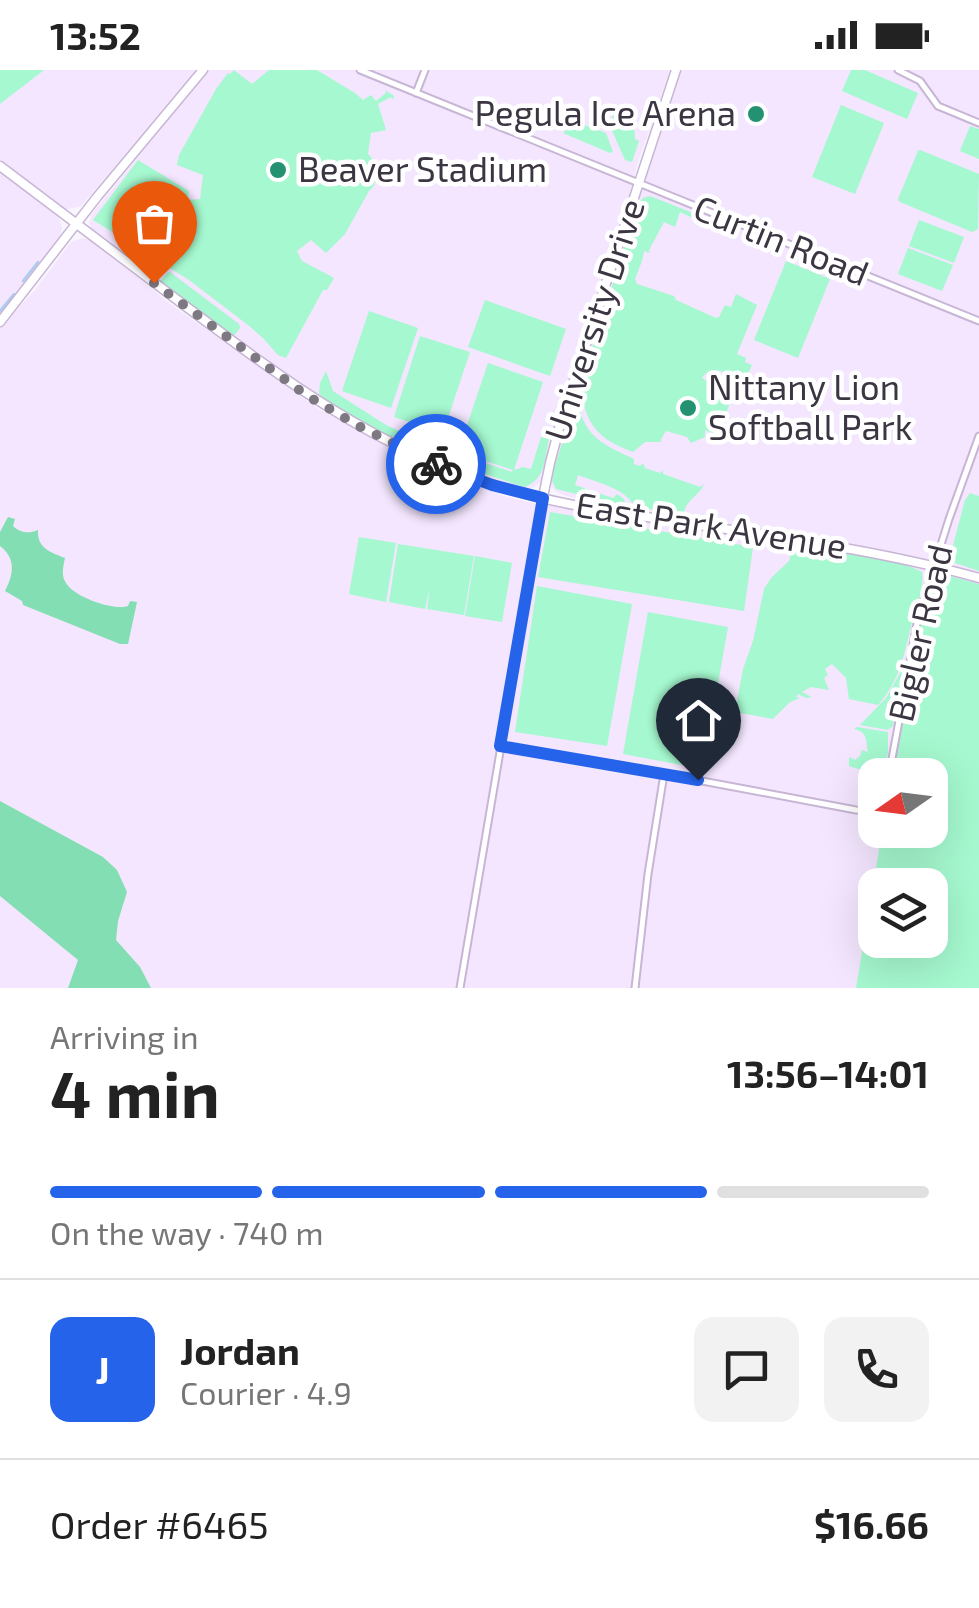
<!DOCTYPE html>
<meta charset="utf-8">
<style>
body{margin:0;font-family:"Exo 2",sans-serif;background:#f2f2f2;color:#222;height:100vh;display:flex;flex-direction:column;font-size:38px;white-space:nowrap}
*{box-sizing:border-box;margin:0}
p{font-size:32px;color:#767676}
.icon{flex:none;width:55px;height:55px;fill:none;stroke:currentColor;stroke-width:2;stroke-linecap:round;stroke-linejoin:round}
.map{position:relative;height:918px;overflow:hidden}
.panel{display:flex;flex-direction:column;background:#fff;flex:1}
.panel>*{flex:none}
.needle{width:65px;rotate:256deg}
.fabs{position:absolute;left:858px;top:688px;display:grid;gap:20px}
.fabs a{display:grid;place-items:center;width:90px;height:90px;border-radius:20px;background:#fff;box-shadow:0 10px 40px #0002;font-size:50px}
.pin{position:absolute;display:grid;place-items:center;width:85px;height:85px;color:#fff;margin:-102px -42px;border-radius:50% 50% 50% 0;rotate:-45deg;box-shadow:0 0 10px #0007}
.pin .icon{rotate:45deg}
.courier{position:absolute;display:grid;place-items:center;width:100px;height:100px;margin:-50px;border:8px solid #2563eb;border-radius:50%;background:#fff;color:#222;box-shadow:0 2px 12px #0007}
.headline em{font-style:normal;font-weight:700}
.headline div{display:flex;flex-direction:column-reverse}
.headline{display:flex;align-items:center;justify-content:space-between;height:170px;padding:0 50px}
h1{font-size:65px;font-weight:700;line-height:75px}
.bar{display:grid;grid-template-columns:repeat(4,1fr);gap:15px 10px;align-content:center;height:120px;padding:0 50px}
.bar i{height:12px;border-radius:8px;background:#e0e0e0}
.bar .active{background:#2563eb}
.bar p{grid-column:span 4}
.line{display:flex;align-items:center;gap:25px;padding:0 50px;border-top:2px solid #e0e0e0}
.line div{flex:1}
.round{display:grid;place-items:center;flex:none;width:105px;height:105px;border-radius:20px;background:#f2f2f2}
.status{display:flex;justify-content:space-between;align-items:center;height:70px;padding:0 50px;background:#fff;direction:ltr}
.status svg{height:28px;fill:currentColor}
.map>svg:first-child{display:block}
</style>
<div class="status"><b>13:52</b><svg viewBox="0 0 49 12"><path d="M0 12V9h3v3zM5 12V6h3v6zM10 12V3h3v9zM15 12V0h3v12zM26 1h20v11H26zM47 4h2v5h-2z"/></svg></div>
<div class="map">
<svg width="979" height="918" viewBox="0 0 979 918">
<rect width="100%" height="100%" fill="#f9f5fc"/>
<!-- built -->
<g fill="#f3e6fe" fill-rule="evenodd">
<path d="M0 0H198L81 136 69 139H65L0 90Z"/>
<path d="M208 0H670L638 92 628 132 552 368 542 410 535 417 522 420 481 407 389 369 357 352 255 285 93 162 89 153 92 144Z"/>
<path d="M682 0H979V504L923 489 870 478 619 439 563 425 557 422 551 416V402L557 377Z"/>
<path d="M0 103 55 144 60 150 62 159 60 167 0 246Z"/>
<path d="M82 168 91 170 169 233 320 340 408 386 504 426 528 432 877 488 979 513V918H0V257L35 220 71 172ZM875 705H930V760H875ZM875 815H930V870H875Z"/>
</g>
<!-- green -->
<g fill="#a5f8cf" fill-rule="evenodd">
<path d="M0 0H44L0 34Z"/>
<path d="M234 0 252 14 269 0H317L355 23 363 30 371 25 376 31 386 23 385 20 394 26 393 30 391 27 378 34 386 60 371 63 368 84 372 88 367 102 376 106 374 116 369 121 345 164 326 183 311 170 297 181 302 191 334 208 327 220H323L286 288 278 285 263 268 248 255 189 210 93 150 138 90 189 121 188 130 200 129 203 105 177 95 179 85 216 19 228 3 230 4Z"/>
<path d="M851 0H865L918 23 907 49 842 21Z"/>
<path d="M841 35 884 53 855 124 812 107Z"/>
<path d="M620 39 625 48 634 50 635 69 639 71 632 92 625 90 610 56 614 41Z"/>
<path d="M576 52 606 63 613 82 610 83 563 63Z"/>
<path d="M970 56 979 59V89L960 81Z"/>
<path d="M920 80 979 104 978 159 972 162 900 132 898 129 918 81Z"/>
<path d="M650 126 698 145 699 151 711 157 680 142 675 157 664 152 649 180 650 183 644 181 642 191 635 209 637 214 674 226 676 230 716 248 719 247 725 235 731 237 736 224 757 235 737 284 746 288 745 292 752 295 744 313 738 312 736 307C724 302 711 294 702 308L722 320 724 317 734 321 721 358 720 366 705 360V367L691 373 687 367 666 361 661 369V372H645L633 382C596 368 586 354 580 316L638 134 643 128Z"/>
<path d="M919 150 964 167 954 193 909 176Z"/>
<path d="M908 178 953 195 942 221 898 204Z"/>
<path d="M786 191 830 209 798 288 754 270Z"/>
<path d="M170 202 239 254 240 258 233 267 160 212 167 203Z"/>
<path d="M485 230 566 259 550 306 468 277Z"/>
<path d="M369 241 418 258 391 338 342 321Z"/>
<path d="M420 266 470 282 443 363 394 347Z"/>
<path d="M488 293 543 312 514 400 523 397 531 399 541 367 549 369C544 391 546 408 525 417 472 401 421 382 372 357 354 347 334 338 319 324L320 313 326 301 333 321 386 355 428 374 512 402 513 400 458 382Z"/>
<path d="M577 325C582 365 599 373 634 389V394L640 396 643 393 645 398 660 403 663 400V404L700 417 704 414C699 426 687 429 684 442L680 444 635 437C625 418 599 413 578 405L575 415 613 428 617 424 624 429 626 436 556 419 552 411 554 399Z"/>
<path d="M970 423 979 426V501L949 491 965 430Z"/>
<path d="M550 442 753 477 744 541 538 507Z"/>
<path d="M359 467 396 473 386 532 349 524Z"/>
<path d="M398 474 474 486 464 545 427 539 430 517 425 539 389 532Z"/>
<path d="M793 477C822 479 899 488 922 502 924 518 918 533 913 549 904 582 902 608 878 635L849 629 846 608 832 594 825 599 828 605 824 608 829 620 811 617 802 622 812 627 806 628 798 624 796 627 800 628 790 632 773 649 735 642 743 599 753 571 764 519 771 508 789 491Z"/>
<path d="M475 486 512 493 502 552 465 546Z"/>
<path d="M946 505 979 514V918H856L879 780 880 760H930V705H891L918 558 934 509ZM875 815H930V870H875Z"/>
<path d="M537 516 632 534 607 676 515 662Z"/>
<path d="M648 542 728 557 703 699 623 684Z"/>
<path d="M903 598 893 656 888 660 860 655 886 628Z"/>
<path d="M857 657 888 662V682L884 705 872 706 870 703 849 696V687L855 690 860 686 862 680 868 682C866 671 868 662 854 659Z"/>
</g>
<!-- forest -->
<g fill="#83dfb3">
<path d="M8 447 15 449 13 456C20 463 29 464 38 460 37 478 50 482 65 488 63 497 61 506 66 513 74 527 114 541 128 536L130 531 137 532 128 574H120L23 535 22 531 5 521C14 504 16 488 0 476V462Z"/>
<path d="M0 731 103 787 117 800 127 822 118 851 116 870 140 897 151 918H68L78 890 0 826Z"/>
</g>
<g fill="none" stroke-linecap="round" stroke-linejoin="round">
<!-- stream -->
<g stroke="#aacbf2" stroke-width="2.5">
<path d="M23 211 38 192"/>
<path d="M0 241 14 224"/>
</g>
<defs>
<g id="street">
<path d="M360 0 979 251"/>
<path d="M898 0 920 11 938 36 979 53"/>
<path d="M416 23 425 0"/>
<path d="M500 676 612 694 856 740 875 741"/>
<path d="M889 705 918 548 949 449 979 366"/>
<path d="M460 918 543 428"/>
<path d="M635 918 648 804 664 704"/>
</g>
<g id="secondary">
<path d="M0 96C63 143 125 191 188 238 287 312 374 377 495 415 552 434 614 442 673 451 776 467 879 480 979 508"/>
<path d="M0 252 97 127 203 0"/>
<path d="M543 427 550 393 562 347 676 0"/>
</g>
</defs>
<!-- street casing -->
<use href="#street" stroke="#c7b5d5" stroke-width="9"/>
<!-- secondary casing -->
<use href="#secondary" stroke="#c7b5d5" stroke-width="11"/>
<!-- street -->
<use href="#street" stroke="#fff" stroke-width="5"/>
<!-- secondary -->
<use href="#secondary" stroke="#fff" stroke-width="8"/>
</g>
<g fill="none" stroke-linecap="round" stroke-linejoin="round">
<!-- done -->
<path stroke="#7e7883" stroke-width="10" stroke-dasharray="0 18" d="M154 213 306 325 362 358 436 394"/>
<!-- route -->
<path stroke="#2563eb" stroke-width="12" d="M436 394 492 415 543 428 500 676 698 710"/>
</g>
<!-- markers -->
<g fill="#239172" stroke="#fff" stroke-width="4">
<circle cx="756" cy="44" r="10"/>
<circle cx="278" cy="100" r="10"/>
<circle cx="688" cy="338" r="10"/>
</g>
<g text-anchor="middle" stroke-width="9" stroke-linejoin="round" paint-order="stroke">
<!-- poi labels -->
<g font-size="35" fill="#3c3542" stroke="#fff" text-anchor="start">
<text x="736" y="56" text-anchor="end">Pegula Ice Arena</text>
<text x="298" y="112">Beaver Stadium</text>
<text x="708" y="330">Nittany Lion<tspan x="708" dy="40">Softball Park</tspan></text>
</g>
<!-- street labels -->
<g font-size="35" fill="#3c3542" stroke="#fff">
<text transform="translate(781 171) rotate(22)" y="12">Curtin Road</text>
<text transform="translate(595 250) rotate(-72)" y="12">University Drive</text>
<text transform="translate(711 456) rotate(9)" y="12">East Park Avenue</text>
<text transform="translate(921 563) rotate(-77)" y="12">Bigler Road</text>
</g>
</g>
</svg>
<div class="fabs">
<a><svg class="needle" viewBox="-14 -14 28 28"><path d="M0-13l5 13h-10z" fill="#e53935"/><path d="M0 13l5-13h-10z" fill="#767676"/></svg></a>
<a><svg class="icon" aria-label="layers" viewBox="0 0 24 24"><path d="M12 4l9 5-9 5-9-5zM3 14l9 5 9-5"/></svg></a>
</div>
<div class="pin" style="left:154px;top:213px;background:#ea580c"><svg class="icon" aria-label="bag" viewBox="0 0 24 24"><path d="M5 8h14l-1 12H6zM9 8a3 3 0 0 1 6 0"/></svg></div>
<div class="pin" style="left:698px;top:710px;background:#1f2937"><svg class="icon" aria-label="home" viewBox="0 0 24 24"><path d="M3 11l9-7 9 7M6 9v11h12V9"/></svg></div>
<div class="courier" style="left:436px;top:394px"><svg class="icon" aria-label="bike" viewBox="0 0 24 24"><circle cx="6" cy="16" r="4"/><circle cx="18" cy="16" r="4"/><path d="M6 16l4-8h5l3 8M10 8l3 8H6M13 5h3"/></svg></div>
</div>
<section class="panel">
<div class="headline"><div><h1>4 min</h1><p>Arriving in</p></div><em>13:56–14:01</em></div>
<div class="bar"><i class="active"></i><i class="active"></i><i class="active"></i><i></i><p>On the way · 740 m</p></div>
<div class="line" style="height:180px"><b class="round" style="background:#2563eb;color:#fff">J</b><div><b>Jordan</b><p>Courier · 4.9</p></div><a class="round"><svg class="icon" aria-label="chat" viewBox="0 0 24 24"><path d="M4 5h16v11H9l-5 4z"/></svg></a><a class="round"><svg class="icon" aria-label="phone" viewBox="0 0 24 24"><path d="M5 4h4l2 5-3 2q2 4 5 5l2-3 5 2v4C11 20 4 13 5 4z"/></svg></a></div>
<div class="line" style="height:130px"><div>Order #6465</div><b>$16.66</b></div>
</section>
